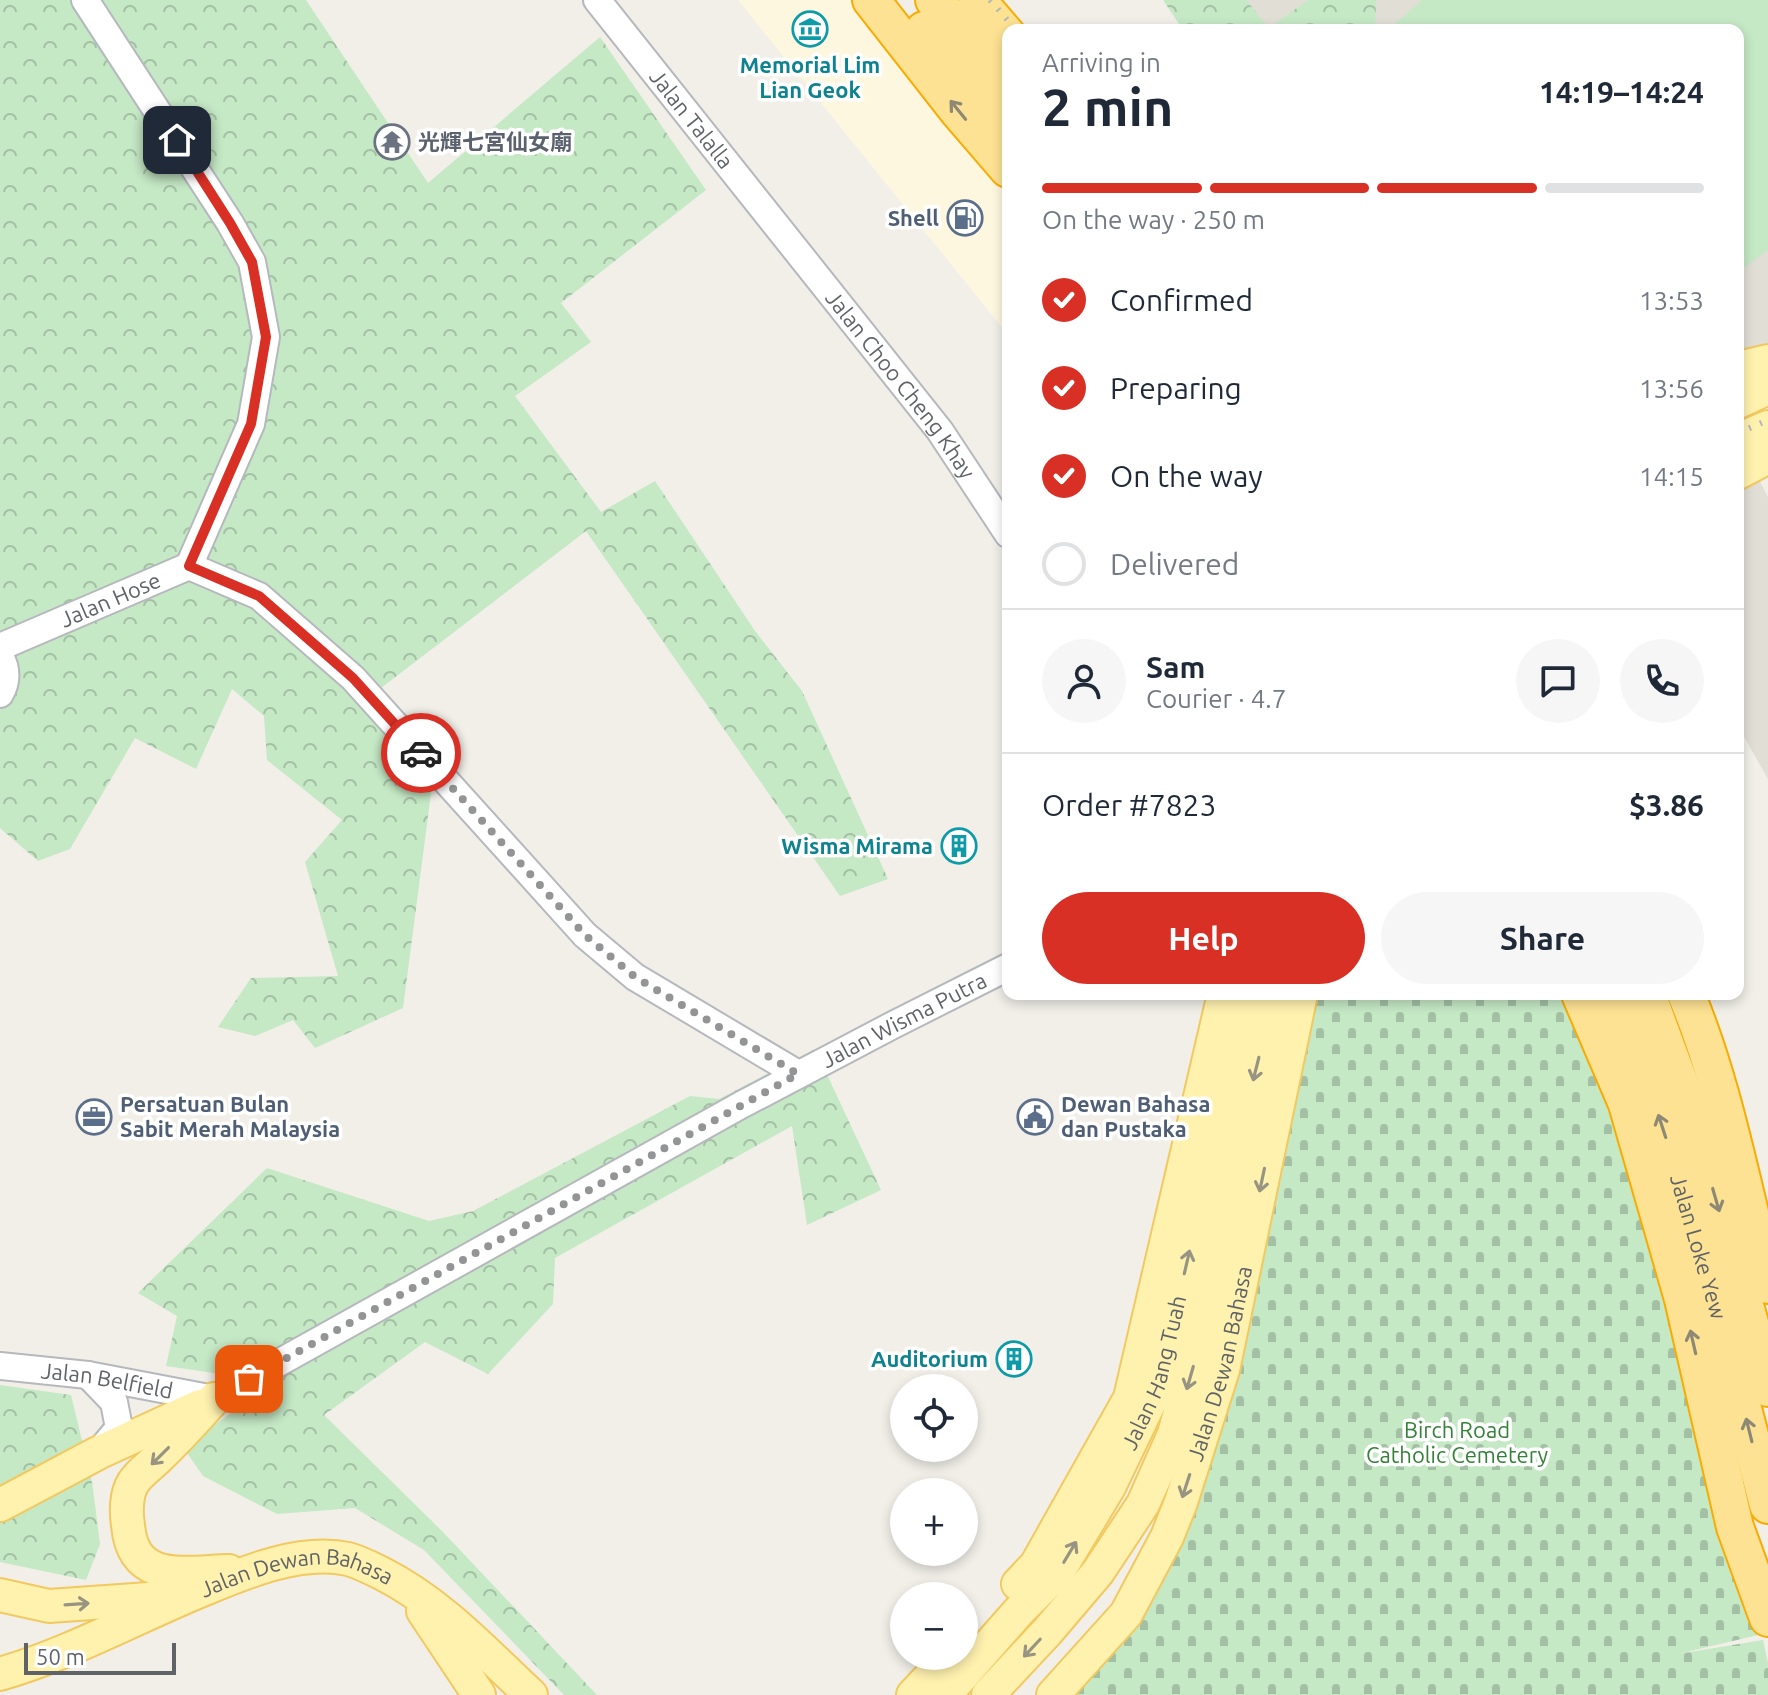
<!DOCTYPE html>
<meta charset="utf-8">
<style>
body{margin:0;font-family:Ubuntu,"Noto Sans SC",sans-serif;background:#f6f6f7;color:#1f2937;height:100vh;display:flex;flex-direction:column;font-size:30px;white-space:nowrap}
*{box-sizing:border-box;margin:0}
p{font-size:26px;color:#747a83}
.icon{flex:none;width:44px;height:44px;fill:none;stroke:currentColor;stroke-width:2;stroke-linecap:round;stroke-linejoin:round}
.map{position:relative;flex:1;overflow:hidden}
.details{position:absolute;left:1002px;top:24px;width:742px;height:976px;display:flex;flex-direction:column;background:#fff;border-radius:16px;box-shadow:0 4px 12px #0003}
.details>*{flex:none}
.buttons{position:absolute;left:890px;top:1374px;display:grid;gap:16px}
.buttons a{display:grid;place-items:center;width:88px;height:88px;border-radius:50%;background:#fff;box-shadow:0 4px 12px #0003;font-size:40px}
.scale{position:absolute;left:24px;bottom:20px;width:152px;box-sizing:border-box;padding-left:8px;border:4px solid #5f6368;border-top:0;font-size:22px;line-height:28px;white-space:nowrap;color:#5f6368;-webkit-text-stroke:6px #fff;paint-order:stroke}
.pin{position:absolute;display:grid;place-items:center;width:68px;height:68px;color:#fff;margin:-34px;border-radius:16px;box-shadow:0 4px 12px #0006}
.courier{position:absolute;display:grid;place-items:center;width:80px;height:80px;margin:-40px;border:6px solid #d93025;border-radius:50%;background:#fff;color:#222;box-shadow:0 2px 10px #0007}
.overview em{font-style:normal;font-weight:600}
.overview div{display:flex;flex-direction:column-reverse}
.overview{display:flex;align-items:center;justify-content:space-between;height:136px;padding:0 40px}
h1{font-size:52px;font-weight:600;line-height:60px}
.bar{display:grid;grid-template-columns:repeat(4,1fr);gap:12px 8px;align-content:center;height:96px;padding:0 40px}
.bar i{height:10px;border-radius:6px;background:#e0e1e3}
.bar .current{background:#d93025}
.bar p{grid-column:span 4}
.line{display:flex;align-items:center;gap:20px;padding:0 40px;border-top:2px solid #e0e1e3}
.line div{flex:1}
.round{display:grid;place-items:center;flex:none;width:84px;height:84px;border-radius:42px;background:#f6f6f7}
ol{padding:0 40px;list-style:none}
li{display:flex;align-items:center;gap:24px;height:88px}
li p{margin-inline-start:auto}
li .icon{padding:8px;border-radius:50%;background:#d93025;color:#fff;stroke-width:4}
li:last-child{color:#747a83}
li i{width:44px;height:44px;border:4px solid #e0e1e3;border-radius:50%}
.cta{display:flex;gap:16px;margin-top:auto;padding:16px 40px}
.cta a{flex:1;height:92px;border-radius:48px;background:#d93025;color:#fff;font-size:32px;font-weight:600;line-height:92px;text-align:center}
.cta a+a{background:#f6f6f7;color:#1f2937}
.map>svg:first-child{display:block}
</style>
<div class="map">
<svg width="1768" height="1695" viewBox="0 0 1768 1695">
<defs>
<pattern id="forest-crowns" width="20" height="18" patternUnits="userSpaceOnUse" patternTransform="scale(2)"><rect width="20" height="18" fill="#c5e8c5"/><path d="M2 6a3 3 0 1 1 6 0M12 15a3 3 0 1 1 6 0" fill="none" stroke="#a3c0a4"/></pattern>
<pattern id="cemetery-stones" width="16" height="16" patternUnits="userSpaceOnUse" patternTransform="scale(2)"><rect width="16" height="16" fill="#c5e8c5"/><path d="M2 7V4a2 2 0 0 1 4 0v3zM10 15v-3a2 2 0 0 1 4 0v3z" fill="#a3c0a4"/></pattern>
</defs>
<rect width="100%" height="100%" fill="#f1efe8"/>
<!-- commercial -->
<path fill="#fef7e0" d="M738 0H854L1008 197V335Z"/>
<!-- education -->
<g fill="#e1ded6">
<path d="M1194 0H1768V348L1738 356V30H1216Z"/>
<path d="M1758 478 1768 497V779L1738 726V489Z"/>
</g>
<!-- forest -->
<g fill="url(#forest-crowns)">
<path d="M0 0H306L428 183 600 37 706 190 561 303 591 342 515 396 601 512 655 481 755 631 802 691 888 879 840 896 586 531 381 688 436 755 403 1008 315 1048 293 1020 255 1036 218 1027 251 978 338 976 305 862 342 820 267 760 264 716 232 689 196 769 135 738 70 849 38 861 0 828Z"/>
<path d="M1163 0H1246L1269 28 1308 0H1376L1375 28 1373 30H1183Z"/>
<path d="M815 1049 881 1190 807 1225 792 1126 555 1258 553 1304 488 1374 425 1342 324 1415 442 1531 597 1695H564L424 1550 355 1508 277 1514 203 1476 183 1447 251 1399 214 1373 166 1366 177 1316 138 1293 267 1168 429 1221 473 1211 690 1096 719 1099Z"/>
<path d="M0 1385 71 1395 92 1482 100 1544 86 1580 0 1562Z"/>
</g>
<!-- cemetery -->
<path fill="url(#cemetery-stones)" d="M1301 994H1572L1698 1364 1758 1635 1678 1654 1763 1640 1768 1663V1695H1053L1181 1502Z"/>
<!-- green -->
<path fill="#c5e8c5" d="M1422 0H1768V250L1738 272V30H1388Z"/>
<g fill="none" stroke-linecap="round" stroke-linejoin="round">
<defs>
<g id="minor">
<path d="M85 0 230 223 252 262 266 337 251 424 189 566"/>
<path id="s1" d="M597 0 940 431 1008 534"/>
<path id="s2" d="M0 647 189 566 259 596 353 678 585 935 635 977 798 1074"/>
<path d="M0 656C7 669 7 682 0 694"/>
<path id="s3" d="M0 1366 88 1375 214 1399 741 1105 893 1025 1008 967"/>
<path d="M88 1375 114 1402 119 1428 98 1453"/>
</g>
<g id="major">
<path d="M1738 368 1768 361"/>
<path d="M1738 402 1768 388"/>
<path d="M1738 440 1768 427"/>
<path d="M1738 473 1768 457"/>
<path d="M214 1399C196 1419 178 1439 159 1457 151 1465 138 1474 133 1483 126 1494 126 1513 128 1525 133 1585 185 1572 229 1571"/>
<path d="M0 1505 98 1453 200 1406"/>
<path d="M1018 1584 1036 1565 1130 1398 1224 994"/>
<path d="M0 1595 49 1606 163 1598"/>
<path d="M423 1611 479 1695"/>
<path id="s4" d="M0 1674C72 1653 138 1616 207 1588 248 1571 302 1549 348 1559 359 1562 371 1568 381 1573 439 1602 484 1651 531 1695"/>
<path d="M913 1695 950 1656"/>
<path id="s5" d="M945 1695 1019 1611 1058 1572 1109 1487 1157 1387 1250 994"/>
<path d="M988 1695 1047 1632 1098 1572 1143 1504 1174 1434 1193 1364 1253 1079 1276 994"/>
<path id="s6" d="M1053 1695 1126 1614 1167 1537 1181 1502 1223 1370 1301 994"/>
</g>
<g id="highway">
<path d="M871 0 958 111 1008 169"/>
<path d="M934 0 1008 83"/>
<path d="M977 0 1008 36"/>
<path d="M924 30 1008 125"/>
<path d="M1580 994 1627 1104 1683 1299 1735 1527 1768 1618"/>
<path id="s7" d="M1616 994 1662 1122 1720 1320 1768 1505"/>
<path d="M1647 994 1694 1122 1768 1388"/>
<path d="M1686 994C1725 1087 1742 1188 1768 1285"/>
</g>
</defs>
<!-- minor casing -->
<use href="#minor" stroke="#b5b8bc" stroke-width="30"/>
<!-- major casing -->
<use href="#major" stroke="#f2c960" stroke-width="36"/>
<!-- highway casing -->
<use href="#highway" stroke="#f9ab00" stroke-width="40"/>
<!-- minor -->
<use href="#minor" stroke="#fff" stroke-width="26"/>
<!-- major -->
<use href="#major" stroke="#fff2af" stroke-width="32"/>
<!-- highway -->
<use href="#highway" stroke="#fde293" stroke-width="36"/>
<!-- rail -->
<g stroke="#b6b7b8" stroke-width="6" stroke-dasharray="2 10" stroke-linecap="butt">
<path d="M990 0 1016 30"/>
<path d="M1738 433 1768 420"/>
</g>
</g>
<!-- one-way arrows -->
<defs><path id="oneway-shaft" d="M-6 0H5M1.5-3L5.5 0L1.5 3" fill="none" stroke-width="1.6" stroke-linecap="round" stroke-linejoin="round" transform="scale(2)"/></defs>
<g stroke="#8e8975">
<use href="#oneway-shaft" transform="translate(958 110) rotate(-129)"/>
<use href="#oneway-shaft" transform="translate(1662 1126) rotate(-108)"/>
<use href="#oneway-shaft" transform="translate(1716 1200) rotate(74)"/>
<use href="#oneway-shaft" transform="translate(1693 1342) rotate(-103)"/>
<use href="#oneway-shaft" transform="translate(1749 1430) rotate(-104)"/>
</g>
<g stroke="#979581">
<use href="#oneway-shaft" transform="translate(1256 1069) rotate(104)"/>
<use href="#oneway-shaft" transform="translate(1262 1180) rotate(102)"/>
<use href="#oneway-shaft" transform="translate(1187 1262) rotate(-77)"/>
<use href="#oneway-shaft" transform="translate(1190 1378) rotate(106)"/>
<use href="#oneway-shaft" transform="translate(160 1456) rotate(135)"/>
<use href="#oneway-shaft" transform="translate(1186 1486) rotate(108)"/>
<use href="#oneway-shaft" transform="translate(1070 1552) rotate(-59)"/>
<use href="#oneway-shaft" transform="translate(77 1604) rotate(-4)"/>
<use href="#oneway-shaft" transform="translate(1032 1648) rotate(133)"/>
</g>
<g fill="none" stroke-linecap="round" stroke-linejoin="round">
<!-- done -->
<path stroke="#929495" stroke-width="8" stroke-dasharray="0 14.4" d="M249 1379 798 1074 635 977 585 935 421 753"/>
<!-- route -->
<path stroke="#d93025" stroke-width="10" d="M177 140 230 223 252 262 266 337 251 424 189 566 259 596 353 678 421 753"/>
</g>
<!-- icons -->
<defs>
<symbol id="museum-ring" viewBox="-11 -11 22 22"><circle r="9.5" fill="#fff" stroke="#0f9aa8" stroke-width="1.5"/><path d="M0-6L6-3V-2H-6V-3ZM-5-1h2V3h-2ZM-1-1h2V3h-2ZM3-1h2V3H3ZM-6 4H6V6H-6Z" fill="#0f9aa8"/></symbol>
<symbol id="temple-ring" viewBox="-11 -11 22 22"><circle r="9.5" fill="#fff" stroke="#6b7280" stroke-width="1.5"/><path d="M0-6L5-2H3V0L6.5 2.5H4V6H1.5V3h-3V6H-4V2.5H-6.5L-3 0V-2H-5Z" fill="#6b7280"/></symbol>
<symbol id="fuel-ring" viewBox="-11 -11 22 22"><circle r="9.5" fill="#fff" stroke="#5c6f8a" stroke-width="1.5"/><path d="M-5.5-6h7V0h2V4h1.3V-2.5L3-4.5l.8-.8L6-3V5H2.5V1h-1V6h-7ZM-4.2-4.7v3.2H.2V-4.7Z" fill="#5c6f8a"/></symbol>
<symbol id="building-ring" viewBox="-11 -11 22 22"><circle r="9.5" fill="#fff" stroke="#0f9aa8" stroke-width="1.5"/><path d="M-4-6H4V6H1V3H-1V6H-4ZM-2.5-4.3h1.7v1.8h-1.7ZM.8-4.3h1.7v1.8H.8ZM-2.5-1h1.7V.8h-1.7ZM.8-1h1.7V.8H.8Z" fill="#0f9aa8"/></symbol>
<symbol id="office-ring" viewBox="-11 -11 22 22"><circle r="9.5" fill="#fff" stroke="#5c6f8a" stroke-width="1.5"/><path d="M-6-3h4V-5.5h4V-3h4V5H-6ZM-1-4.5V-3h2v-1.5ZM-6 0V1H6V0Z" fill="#5c6f8a"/></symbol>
<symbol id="civic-ring" viewBox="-11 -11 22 22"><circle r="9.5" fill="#fff" stroke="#5c6f8a" stroke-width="1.5"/><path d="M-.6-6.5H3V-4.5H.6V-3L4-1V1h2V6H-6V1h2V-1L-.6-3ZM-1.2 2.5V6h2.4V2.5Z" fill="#5c6f8a"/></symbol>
</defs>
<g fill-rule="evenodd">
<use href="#museum-ring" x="790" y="9" width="40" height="40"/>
<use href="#temple-ring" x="372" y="122" width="40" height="40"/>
<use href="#fuel-ring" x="945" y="198" width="40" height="40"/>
<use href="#building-ring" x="939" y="826" width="40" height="40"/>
<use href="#office-ring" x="74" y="1097" width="40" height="40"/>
<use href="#civic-ring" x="1015" y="1097" width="40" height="40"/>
<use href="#building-ring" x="994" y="1339" width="40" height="40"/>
</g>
<g text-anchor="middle" stroke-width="7" stroke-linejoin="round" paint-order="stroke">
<!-- culture labels -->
<g font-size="22" font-weight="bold" fill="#0d838f" stroke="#fff" text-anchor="end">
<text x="810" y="73" text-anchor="middle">Memorial Lim<tspan x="810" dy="25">Lian Geok</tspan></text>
<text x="933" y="854">Wisma Mirama</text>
<text x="988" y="1367">Auditorium</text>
</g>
<!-- street labels -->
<g font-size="22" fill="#5f6368" stroke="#fff">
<text dy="8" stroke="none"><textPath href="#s1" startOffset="152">Jalan Talalla</textPath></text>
<text dy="8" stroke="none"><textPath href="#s1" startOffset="490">Jalan Choo Cheng Khay</textPath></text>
<text dy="8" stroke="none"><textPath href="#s2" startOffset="120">Jalan Hose</textPath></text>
<text dy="8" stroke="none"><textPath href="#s3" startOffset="1004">Jalan Wisma Putra</textPath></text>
<text dy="8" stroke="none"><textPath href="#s7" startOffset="266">Jalan Loke Yew</textPath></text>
<text dy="8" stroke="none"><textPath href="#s6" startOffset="378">Jalan Dewan Bahasa</textPath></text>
<text dy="8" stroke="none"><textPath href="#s5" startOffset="390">Jalan Hang Tuah</textPath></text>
<text dy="8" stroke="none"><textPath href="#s3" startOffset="108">Jalan Belfield</textPath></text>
<text dy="8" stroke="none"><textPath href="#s4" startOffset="318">Jalan Dewan Bahasa</textPath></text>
</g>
<!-- worship labels -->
<g font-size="22" font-weight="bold" fill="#5b616d" stroke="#fff" text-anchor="start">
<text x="418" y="150">光輝七宮仙女廟</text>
</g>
<!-- service labels -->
<g font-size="22" font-weight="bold" fill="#4e5e75" stroke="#fff" text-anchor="start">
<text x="939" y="226" text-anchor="end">Shell</text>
<text x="120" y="1112">Persatuan Bulan<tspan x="120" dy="25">Sabit Merah Malaysia</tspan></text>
<text x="1061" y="1112">Dewan Bahasa<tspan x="1061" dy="25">dan Pustaka</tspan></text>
</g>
<!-- park labels -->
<g font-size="22" fill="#348238" stroke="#fff">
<text x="1457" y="1438">Birch Road<tspan x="1457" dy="25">Catholic Cemetery</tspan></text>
</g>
</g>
</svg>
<div class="buttons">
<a><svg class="icon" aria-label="locate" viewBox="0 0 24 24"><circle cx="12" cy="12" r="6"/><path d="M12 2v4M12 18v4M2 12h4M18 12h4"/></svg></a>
<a>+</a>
<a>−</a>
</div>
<div class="scale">50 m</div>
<div class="pin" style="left:249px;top:1379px;background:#ea580c"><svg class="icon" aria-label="bag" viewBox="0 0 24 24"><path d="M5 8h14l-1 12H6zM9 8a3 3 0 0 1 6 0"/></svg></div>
<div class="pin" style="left:177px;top:140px;background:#1f2937"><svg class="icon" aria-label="home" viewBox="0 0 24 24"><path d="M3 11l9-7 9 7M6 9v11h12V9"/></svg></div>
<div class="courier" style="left:421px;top:753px"><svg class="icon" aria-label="car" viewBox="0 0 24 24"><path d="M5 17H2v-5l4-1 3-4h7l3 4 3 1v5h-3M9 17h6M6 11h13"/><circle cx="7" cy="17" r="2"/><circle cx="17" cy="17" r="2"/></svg></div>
<section class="details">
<div class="overview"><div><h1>2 min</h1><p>Arriving in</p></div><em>14:19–14:24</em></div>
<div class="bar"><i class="current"></i><i class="current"></i><i class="current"></i><i></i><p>On the way · 250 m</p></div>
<ol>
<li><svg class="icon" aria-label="check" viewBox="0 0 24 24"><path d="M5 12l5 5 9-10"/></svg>Confirmed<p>13:53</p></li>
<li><svg class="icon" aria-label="check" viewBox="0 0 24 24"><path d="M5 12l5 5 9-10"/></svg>Preparing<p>13:56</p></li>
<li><svg class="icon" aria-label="check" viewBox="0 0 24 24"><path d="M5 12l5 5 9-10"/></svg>On the way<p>14:15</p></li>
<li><i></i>Delivered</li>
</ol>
<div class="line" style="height:144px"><a class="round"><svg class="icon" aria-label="person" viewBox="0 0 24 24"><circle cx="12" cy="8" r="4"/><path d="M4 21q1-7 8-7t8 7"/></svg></a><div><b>Sam</b><p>Courier · 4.7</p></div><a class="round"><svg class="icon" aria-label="chat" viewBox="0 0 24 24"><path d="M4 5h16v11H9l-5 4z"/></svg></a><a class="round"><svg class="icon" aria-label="phone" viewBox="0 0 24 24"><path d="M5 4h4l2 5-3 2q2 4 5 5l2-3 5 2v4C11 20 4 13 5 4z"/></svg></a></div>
<div class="line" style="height:104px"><div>Order #7823</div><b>$3.86</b></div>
<div class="cta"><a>Help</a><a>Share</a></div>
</section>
</div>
